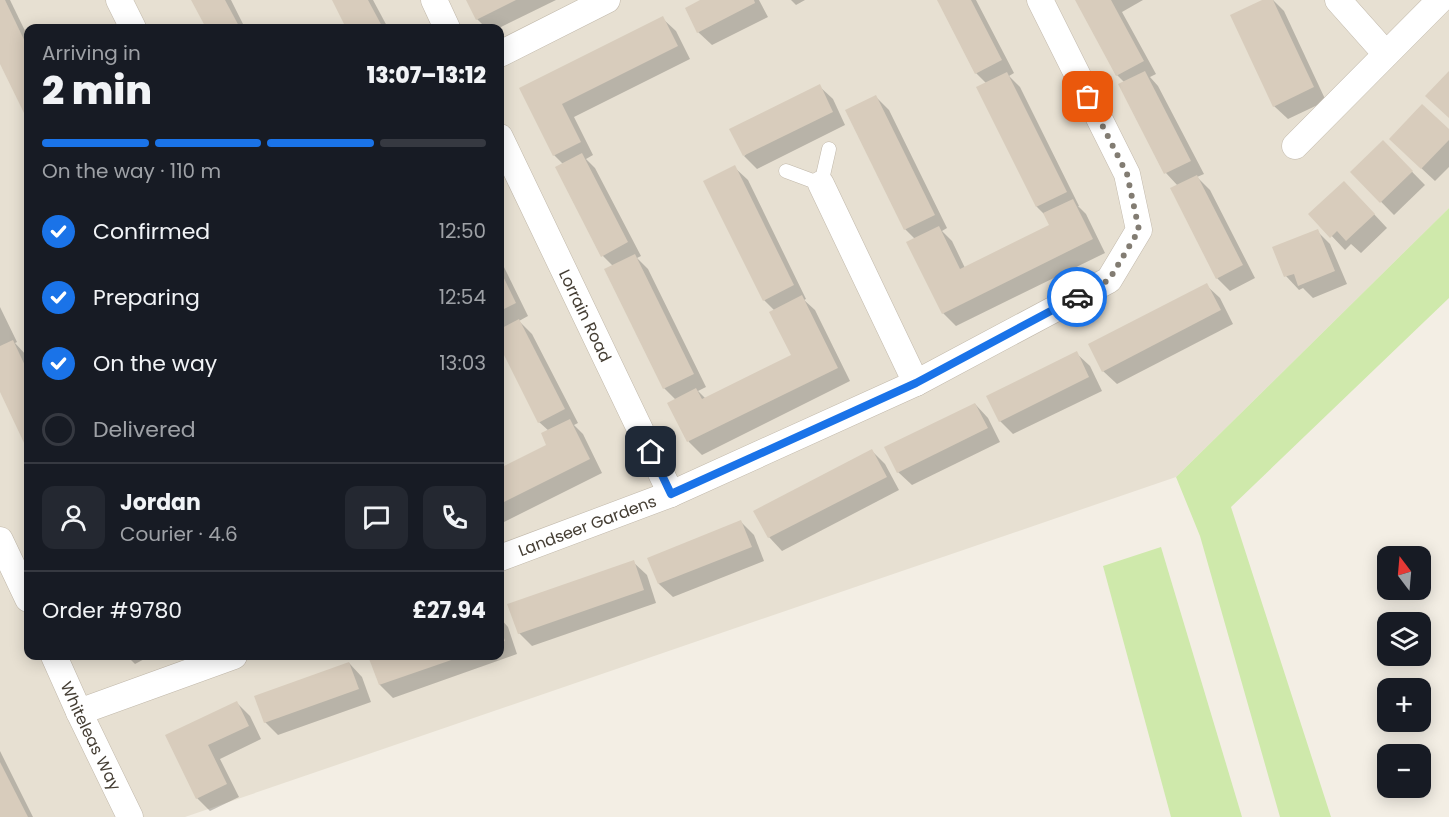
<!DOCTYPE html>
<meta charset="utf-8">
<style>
body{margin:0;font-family:Poppins,sans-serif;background:#242831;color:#f1f3f6;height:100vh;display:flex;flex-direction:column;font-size:22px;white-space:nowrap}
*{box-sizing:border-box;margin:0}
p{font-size:20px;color:#9ea1a6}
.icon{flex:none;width:33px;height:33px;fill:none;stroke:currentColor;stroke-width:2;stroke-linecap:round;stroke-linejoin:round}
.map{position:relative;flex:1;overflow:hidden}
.drawer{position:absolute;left:24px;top:24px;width:480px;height:636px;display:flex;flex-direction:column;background:#171b24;border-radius:12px;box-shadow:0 3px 15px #0003}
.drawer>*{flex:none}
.needle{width:39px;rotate:344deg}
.buttons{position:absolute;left:1377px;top:546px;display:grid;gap:12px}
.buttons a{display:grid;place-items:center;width:54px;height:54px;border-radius:12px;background:#171b24;box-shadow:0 3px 15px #0003;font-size:30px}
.pin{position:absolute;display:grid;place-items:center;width:51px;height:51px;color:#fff;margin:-26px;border-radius:12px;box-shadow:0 3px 9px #0006}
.courier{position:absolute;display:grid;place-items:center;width:60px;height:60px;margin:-30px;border:4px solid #1a73e8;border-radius:50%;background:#fff;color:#222;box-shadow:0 2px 8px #0007}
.head em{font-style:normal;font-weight:800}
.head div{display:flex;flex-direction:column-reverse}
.head{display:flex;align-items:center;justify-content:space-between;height:102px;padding:0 18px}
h1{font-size:39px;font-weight:800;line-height:45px}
.bar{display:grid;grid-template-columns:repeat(4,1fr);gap:9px 6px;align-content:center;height:72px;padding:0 18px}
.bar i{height:8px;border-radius:4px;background:#363941}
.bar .current{background:#1a73e8}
.bar p{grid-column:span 4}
.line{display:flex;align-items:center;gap:15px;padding:0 18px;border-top:2px solid #363941}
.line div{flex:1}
.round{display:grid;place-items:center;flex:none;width:63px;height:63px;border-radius:12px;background:#242831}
ol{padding:0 18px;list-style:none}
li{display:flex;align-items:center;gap:18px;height:66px}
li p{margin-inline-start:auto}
li .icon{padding:6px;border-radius:50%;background:#1a73e8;color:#fff;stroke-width:4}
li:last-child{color:#9ea1a6}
li i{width:33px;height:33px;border:3px solid #363941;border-radius:50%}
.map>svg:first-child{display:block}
</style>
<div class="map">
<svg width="1449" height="817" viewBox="0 0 1449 817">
<rect width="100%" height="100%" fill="#f3eee4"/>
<!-- residential -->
<path fill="#e7e0d2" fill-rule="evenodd" d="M0 0H1449V208L1176 477 185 817H0ZM28 28H500V656H28Z"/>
<!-- green -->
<g fill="#cfe9ab">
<path d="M1449 208V298L1231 507 1331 817H1280L1200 536 1176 477Z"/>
<path d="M1161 547 1242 817H1171L1103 566Z"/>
</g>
<!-- shadow -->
<g fill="#0003">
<path d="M0 0H10L28 37V115L25 112 0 60Z"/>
<path d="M193 0H231L245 28H207Z"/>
<path d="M333 0H373L388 28H348Z"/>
<path d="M468 0H556L499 28H486L477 19Z"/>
<path d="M704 0H759L768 17 712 45 698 32Z"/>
<path d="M791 0H805L796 5Z"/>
<path d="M939 0H976L1014 73 1009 76 1020 87 1079 206H1078L1086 214 1105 253 956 326 943 313 915 239 905 229 875 96 889 110 947 228 942 231 952 241 965 268 1051 225 1046 216 1037 207 978 88 987 84 976 73Z"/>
<path d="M1076 0H1143L1122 12 1156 74 1150 77 1158 86 1204 174 1197 177 1210 190 1255 278 1230 291 1217 278 1178 186 1166 173 1120 85 1125 83 1117 75Z"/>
<path d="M1266 0H1273L1284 11 1326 101 1288 119 1274 106Z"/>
<path d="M662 18 676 31 690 59 574 117 593 155 586 159 595 168 641 256 637 258 648 269 706 387 698 391 706 399 793 355 775 311 764 300 734 167 748 180 806 299 804 300 815 310 850 381 702 455 689 442 669 403 676 400 664 388 613 266 603 256 563 164 554 155 521 89Z"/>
<path d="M819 86 833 99 845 125 757 169 744 156Z"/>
<path d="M1449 131V167L1435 181 1404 152Z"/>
<path d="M1383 142 1425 185 1394 215 1352 172Z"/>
<path d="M1357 196 1387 228 1361 253 1351 244 1345 250 1311 214Z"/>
<path d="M1317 231 1330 244 1347 284 1313 298 1303 288 1299 290 1286 276Z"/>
<path d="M500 259 528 316 519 321 532 334 578 423 574 425 583 434 602 473 500 524V470L548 445 549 431 539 422 500 344Z"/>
<path d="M1206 285 1220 298 1233 324 1117 384 1103 371Z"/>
<path d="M0 307 17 342 15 343 26 355 28 360V446L0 388Z"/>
<path d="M1076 353 1090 366 1102 391 1013 434 1000 421Z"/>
<path d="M975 404 988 418 1000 442 912 485 898 472Z"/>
<path d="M872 451 885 464 899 490 782 551 769 537 755 511Z"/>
<path d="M741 522 754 535 764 561 673 597 659 584 649 559Z"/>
<path d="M633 562 647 575 656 603 532 646 519 633Z"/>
<path d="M500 618 508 627 517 654 393 698 380 685 370 657 373 656H500Z"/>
<path d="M127 656H150L135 664Z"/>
<path d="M349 663 362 677 371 702 278 735 265 722Z"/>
<path d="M237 703 250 716 261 739 220 759 239 797 210 811 197 798 167 736Z"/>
<path d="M0 751 33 817H0Z"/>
</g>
<!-- building -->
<g fill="#d8ccbc">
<path d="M0 0H5L28 48V111L24 113 0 64Z"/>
<path d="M191 0H225L240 28H206Z"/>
<path d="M332 0H368L383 28H346Z"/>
<path d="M466 0H516L476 20Z"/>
<path d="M700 0H754L755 3 697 33 685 8Z"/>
<path d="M937 0H971L1002 60 975 74Z"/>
<path d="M1075 0H1111L1144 61 1116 76Z"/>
<path d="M1262 0H1273L1314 87 1273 107 1230 15Z"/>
<path d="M663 16 678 46 562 104 581 142 553 156 519 88Z"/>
<path d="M1145 71 1191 161 1164 174 1118 84Z"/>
<path d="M1449 71V118L1425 96Z"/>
<path d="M1007 72 1067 192 1036 207 976 87Z"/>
<path d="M820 84 833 112 743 156 729 129Z"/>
<path d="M876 95 935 215 904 230 845 110Z"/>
<path d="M1422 104 1449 129V140L1421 169 1389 139Z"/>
<path d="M1383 140 1413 171 1380 203 1350 172Z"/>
<path d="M582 153 628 242 601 257 555 167Z"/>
<path d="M735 165 794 285 763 301 703 181Z"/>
<path d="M1197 175 1243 265 1216 279 1170 188Z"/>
<path d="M1344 181 1375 214 1346 241 1337 231 1330 238 1308 214Z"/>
<path d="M1073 199 1093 239 942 314 906 242 939 226 960 269 1049 225 1043 213Z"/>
<path d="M1318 229 1335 271 1298 286 1294 274 1284 277 1272 247Z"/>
<path d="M635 254 694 374 663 389 604 269Z"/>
<path d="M500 270 516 303 500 311Z"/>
<path d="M1207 283 1221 310 1102 372 1088 344Z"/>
<path d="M802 295 838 368 687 442 667 403 696 388 702 399 791 355 769 312Z"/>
<path d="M519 319 565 409 538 423 500 347V329Z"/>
<path d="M13 340 28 372V443L25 445 0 392V346Z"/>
<path d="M1077 351 1089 377 999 422 986 396Z"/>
<path d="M975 403 988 428 897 473 884 447Z"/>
<path d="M570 419 590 459 500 504V468L546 445 541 433Z"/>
<path d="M872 449 887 477 768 538 753 511Z"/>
<path d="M741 520 752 547 658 584 647 558Z"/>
<path d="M634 560 644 590 518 634 507 604Z"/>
<path d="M500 626 505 641 500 643Z"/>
<path d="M368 656H463L379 685Z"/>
<path d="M349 662 359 689 264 723 254 696Z"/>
<path d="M237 701 249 726 208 745 227 784 196 799 165 735Z"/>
<path d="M0 762 28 817H0Z"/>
</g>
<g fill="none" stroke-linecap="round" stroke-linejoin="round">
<defs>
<path id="service" d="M786 171 821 184 829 149"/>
<g id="minor">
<path d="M119 0 133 28"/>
<path d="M434 0 447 28"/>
<path d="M1338 0 1386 54"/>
<path d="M500 54 607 0"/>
<path id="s1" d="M500 137 671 494"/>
<path d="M1295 146 1440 0"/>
<path d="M821 184 916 383"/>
<path d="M0 540 28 599"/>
<path id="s2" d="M500 558 671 494 916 383 1109 280 1139 230 1127 174 1040 0"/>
<path id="s3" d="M54 656 79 712 130 817"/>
<path d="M79 712 234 656"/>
</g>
</defs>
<!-- service casing -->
<use href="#service" stroke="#c1b8aa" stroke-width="15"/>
<!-- minor casing -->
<use href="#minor" stroke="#c1b8aa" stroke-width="27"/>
<!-- service -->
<use href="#service" stroke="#fff" stroke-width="14"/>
<!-- minor -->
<use href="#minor" stroke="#fff" stroke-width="26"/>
</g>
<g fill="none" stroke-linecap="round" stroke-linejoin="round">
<!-- done -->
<path stroke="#827c72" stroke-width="6" stroke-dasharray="0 10.8" d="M1077 297 1109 280 1139 230 1127 174 1088 97"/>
<!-- route -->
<path stroke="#1a73e8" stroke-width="8" d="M651 452 671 494 916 383 1077 297"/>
</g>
<g text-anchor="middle" stroke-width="6" stroke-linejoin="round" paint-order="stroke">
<!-- street labels -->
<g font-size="16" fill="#453e34" stroke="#fff">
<text dy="6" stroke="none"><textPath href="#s1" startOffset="198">Lorrain Road</textPath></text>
<text dy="6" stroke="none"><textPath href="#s2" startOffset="93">Landseer Gardens</textPath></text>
<text dy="6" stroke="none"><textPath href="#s3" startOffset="88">Whiteleas Way</textPath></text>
</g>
</g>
</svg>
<div class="buttons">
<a><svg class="needle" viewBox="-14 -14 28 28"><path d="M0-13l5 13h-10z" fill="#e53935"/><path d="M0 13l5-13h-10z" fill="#9ea1a6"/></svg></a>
<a><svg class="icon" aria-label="layers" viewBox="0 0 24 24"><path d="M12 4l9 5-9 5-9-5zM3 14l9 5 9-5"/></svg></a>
<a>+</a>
<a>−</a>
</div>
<div class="pin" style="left:1088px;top:97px;background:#ea580c"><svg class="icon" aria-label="bag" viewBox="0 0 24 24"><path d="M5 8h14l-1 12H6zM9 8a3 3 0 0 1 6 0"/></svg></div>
<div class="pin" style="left:651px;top:452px;background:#1f2937"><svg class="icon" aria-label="home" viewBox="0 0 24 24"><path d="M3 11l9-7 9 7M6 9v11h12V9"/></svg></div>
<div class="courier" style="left:1077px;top:297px"><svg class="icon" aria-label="car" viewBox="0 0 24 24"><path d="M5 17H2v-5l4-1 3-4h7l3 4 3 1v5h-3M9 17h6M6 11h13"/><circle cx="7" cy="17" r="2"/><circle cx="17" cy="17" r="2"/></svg></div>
<section class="drawer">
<div class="head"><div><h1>2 min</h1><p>Arriving in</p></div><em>13:07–13:12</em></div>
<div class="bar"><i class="current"></i><i class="current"></i><i class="current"></i><i></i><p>On the way · 110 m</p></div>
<ol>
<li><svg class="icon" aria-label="check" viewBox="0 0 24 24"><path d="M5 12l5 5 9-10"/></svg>Confirmed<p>12:50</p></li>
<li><svg class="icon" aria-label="check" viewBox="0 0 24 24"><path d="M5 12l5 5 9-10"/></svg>Preparing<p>12:54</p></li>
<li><svg class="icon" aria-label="check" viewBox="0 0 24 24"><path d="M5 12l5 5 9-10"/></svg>On the way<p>13:03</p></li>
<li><i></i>Delivered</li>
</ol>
<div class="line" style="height:108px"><a class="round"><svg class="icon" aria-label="person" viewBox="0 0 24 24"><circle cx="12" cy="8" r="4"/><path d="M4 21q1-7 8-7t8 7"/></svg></a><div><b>Jordan</b><p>Courier · 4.6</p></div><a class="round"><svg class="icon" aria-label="chat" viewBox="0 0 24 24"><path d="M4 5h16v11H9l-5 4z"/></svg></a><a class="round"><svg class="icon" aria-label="phone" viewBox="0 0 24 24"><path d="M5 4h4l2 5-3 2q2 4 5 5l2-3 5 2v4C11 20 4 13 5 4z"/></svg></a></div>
<div class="line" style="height:78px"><div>Order #9780</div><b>£27.94</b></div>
</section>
</div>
